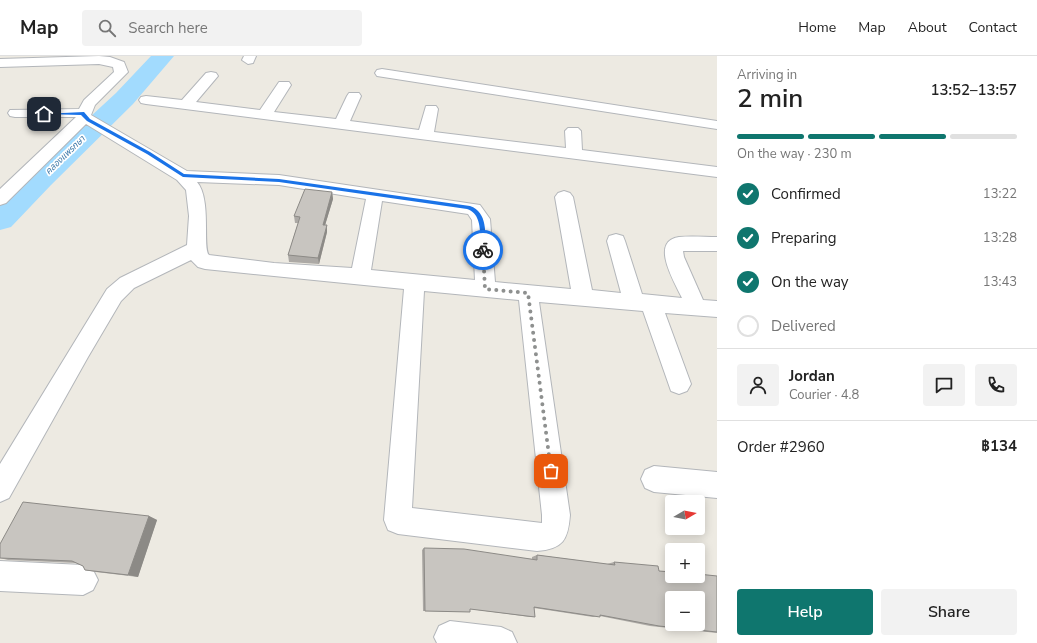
<!DOCTYPE html>
<meta charset="utf-8">
<style>
body{margin:0;font-family:"Nunito Sans","Noto Sans Thai",sans-serif;background:#f2f2f2;color:#222;height:100vh;display:flex;flex-direction:column;font-size:15px;white-space:nowrap}
*{box-sizing:border-box;margin:0}
p{font-size:13px;color:#767676}
.icon{flex:none;width:22px;height:22px;fill:none;stroke:currentColor;stroke-width:2;stroke-linecap:round;stroke-linejoin:round}
.map{position:relative;flex:1;overflow:hidden}
.details{display:flex;flex-direction:column;background:#fff;width:320px}
.details>*{flex:none}
.needle{width:26px;rotate:80deg}
.fabs{position:absolute;left:665px;top:439px;display:grid;gap:8px}
.fabs a{display:grid;place-items:center;width:40px;height:40px;border-radius:4px;background:#fff;box-shadow:0 2px 10px #0003;font-size:20px}
.pin{position:absolute;display:grid;place-items:center;width:34px;height:34px;color:#fff;margin:-17px;border-radius:8px;box-shadow:0 2px 6px #0006}
.courier{position:absolute;display:grid;place-items:center;width:40px;height:40px;margin:-20px;border:3px solid #1a73e8;border-radius:50%;background:#fff;color:#222;box-shadow:0 1px 5px #0007}
.summary em{font-style:normal;font-weight:600}
.summary div{display:flex;flex-direction:column-reverse}
.summary{display:flex;align-items:center;justify-content:space-between;height:68px;padding:0 20px}
h1{font-size:26px;font-weight:600;line-height:30px}
.bar{display:grid;grid-template-columns:repeat(4,1fr);gap:6px 4px;align-content:center;height:48px;padding:0 20px}
.bar i{height:5px;border-radius:3px;background:#e0e0e0}
.bar .on{background:#0f766e}
.bar p{grid-column:span 4}
.line{display:flex;align-items:center;gap:10px;padding:0 20px;border-top:1px solid #e0e0e0}
.line div{flex:1}
.round{display:grid;place-items:center;flex:none;width:42px;height:42px;border-radius:4px;background:#f2f2f2}
ol{padding:0 20px;list-style:none}
li{display:flex;align-items:center;gap:12px;height:44px}
li p{margin-inline-start:auto}
li .icon{padding:4px;border-radius:50%;background:#0f766e;color:#fff;stroke-width:4}
li:last-child{color:#767676}
li i{width:22px;height:22px;border:2px solid #e0e0e0;border-radius:50%}
.button{display:flex;gap:8px;margin-top:auto;padding:8px 20px}
.button a{flex:1;height:46px;border-radius:4px;background:#0f766e;color:#fff;font-size:16px;font-weight:600;line-height:46px;text-align:center}
.button a+a{background:#f2f2f2;color:#222}
header{display:flex;align-items:center;gap:24px;box-sizing:border-box;height:56px;padding:0 20px;background:#fff;border-bottom:1px solid #e0e0e0}
header strong{font-size:19px}
nav{display:flex;gap:22px;margin-inline-start:auto;font-size:14px}
.search{width:280px;height:36px;background:#f2f2f2;display:flex;align-items:center;gap:10px;box-sizing:border-box;padding:0 14px;border-radius:4px;color:#767676;font-size:15px}
main{display:flex;flex:1;min-height:0}
.map>svg:first-child{display:block}
</style>
<header>
<strong>Map</strong>
<div class="search"><svg class="icon" aria-label="search" viewBox="0 0 24 24"><circle cx="10" cy="10" r="6"/><path d="M15 15l6 6"/></svg>Search here</div>
<nav><a>Home</a><a>Map</a><a>About</a><a>Contact</a></nav>
</header>
<main>
<div class="map">
<svg width="717" height="587" viewBox="0 0 717 587">
<rect width="100%" height="100%" fill="#edeae2"/>
<g fill="none" stroke-linecap="round" stroke-linejoin="round">
<!-- river -->
<path fill="#a2dbfe" fill-rule="evenodd" d="M151 0H174L133 48 51 129 11 171 0 174V144L116 37Z"/>
<defs>
<g id="minor">
<path d="M99 0 110 1 124 6 128 16 95 49 91 59 187 115 279 119 480 149 490 163 495 226 571 233 555 141 558 137 564 135 570 137 573 141 592 234 621 237 607 185 609 180 616 178 623 180 625 185 642 238 682 242C675 227 649 185 679 181 691 180 705 181 717 181V195H683L684 201 703 244 717 245V261L665 257 691 328 687 335 679 338 671 335 643 255 539 246 570 459C568 484 563 493 537 495L398 478 388 474 384 464 404 233 205 213 198 211 191 204 134 232 121 245 88 301 9 442 0 446V408L107 233 120 222 187 189 189 160 186 134 177 124 86 68 6 147 0 149V133L76 61H15L10 60 8 57 10 54 79 53 84 44 114 16 113 11 99 8 0 11V3ZM197 126 279 129 366 143 352 212 274 207 209 199C202 193 212 143 197 126ZM382 145 468 158 472 164 475 224 371 214ZM424 235 519 244 542 459V467L412 452Z"/>
<path d="M244 0H256L253 7 248 8 242 4Z"/>
<path d="M382 13 717 65V73L377 20 375 17 377 14Z"/>
<path d="M211 16 216 17 218 20 196 46 260 54 279 26H289L291 29 274 56 336 63 347 40 349 37H359L361 40 350 65 419 74 426 50H436L438 53 434 76 566 92 565 75 568 72H578L581 75 582 94 717 111V121L146 48 141 47 139 44 141 41 146 40 182 44 206 17Z"/>
<path d="M654 410 717 416V442L654 436 645 432 641 423 645 414Z"/>
<path d="M0 505 83 509 93 514 98 524 93 534 83 539 0 535Z"/>
<path d="M450 565 501 571 512 576 517 587H437L434 581 439 570Z"/>
</g>
</defs>
<!-- minor casing -->
<use href="#minor" stroke="#b3b6ba" stroke-width="2"/>
<!-- minor -->
<use href="#minor" fill="#fff" fill-rule="evenodd"/>
</g>
<!-- wall -->
<g fill="#aca9a5">
<path d="M332 136 333 143 325 169H327V176L319 208 289 206 288 199 298 167H295L294 160Z"/>
<path d="M149 460 157 464 138 521 96 516 85 514 83 510 76 507 8 504 0 502V488Z"/>
<path d="M424 492 532 503V501L537 499 607 508 614 506 659 515 717 520V577L650 570 600 560 593 561 534 552 535 561H530L470 553V556H467L423 555 422 494Z"/>
</g>
<!-- shaded-wall -->
<g fill="#8c8a86">
<path d="M332 136 333 143 323 176V169Z"/>
<path d="M327 169V176L319 208 318 202Z"/>
<path d="M149 460 157 464 138 521 128 519Z"/>
</g>
<!-- building -->
<g fill="#c8c5c0" stroke="#8c8a86" fill-rule="evenodd">
<path d="M305 133 332 136 323 169H327L318 202 288 199 300 161 294 160Z"/>
<path d="M23 446 149 460 128 519 85 514 83 510 72 505 0 502V488Z"/>
<path d="M424 492 464 493 537 504V499L615 509 614 506 658 510 659 515 672 516V520H698V518L717 520V576L659 570 600 559V561L534 551 535 561 470 553V556L425 555ZM672 542H698V568H672Z"/>
</g>
<!-- route -->
<path fill="#1a73e8" d="M84 56 90 63 150 96 184 118 279 123 470 150C488 156 485 178 486 194L483 196 480 194C480 180 483 158 467 153L279 126 183 121 147 98 87 65 81 59 42 58Z"/>
<g fill="none" stroke-linecap="round" stroke-linejoin="round">
<!-- done -->
<path stroke="#8e908f" stroke-width="4" stroke-dasharray="0 7.2" d="M483 194 485 233 528 237 551 415"/>
</g>
<g text-anchor="middle" stroke-width="3.5" stroke-linejoin="round" paint-order="stroke">
<!-- far-water labels -->
<g font-size="9" font-style="italic" fill="#3d77a7" stroke="#fff">
<text transform="translate(65 99) rotate(-44)" y="3">คลองแพรกษา</text>
</g>
</g>
</svg>
<div class="fabs">
<a><svg class="needle" viewBox="-14 -14 28 28"><path d="M0-13l5 13h-10z" fill="#e53935"/><path d="M0 13l5-13h-10z" fill="#767676"/></svg></a>
<a>+</a>
<a>−</a>
</div>
<div class="pin" style="left:551px;top:415px;background:#ea580c"><svg class="icon" aria-label="bag" viewBox="0 0 24 24"><path d="M5 8h14l-1 12H6zM9 8a3 3 0 0 1 6 0"/></svg></div>
<div class="pin" style="left:44px;top:58px;background:#1f2937"><svg class="icon" aria-label="home" viewBox="0 0 24 24"><path d="M3 11l9-7 9 7M6 9v11h12V9"/></svg></div>
<div class="courier" style="left:483px;top:194px"><svg class="icon" aria-label="bike" viewBox="0 0 24 24"><circle cx="6" cy="16" r="4"/><circle cx="18" cy="16" r="4"/><path d="M6 16l4-8h5l3 8M10 8l3 8H6M13 5h3"/></svg></div>
</div>
<section class="details">
<div class="summary"><div><h1>2 min</h1><p>Arriving in</p></div><em>13:52–13:57</em></div>
<div class="bar"><i class="on"></i><i class="on"></i><i class="on"></i><i></i><p>On the way · 230 m</p></div>
<ol>
<li><svg class="icon" aria-label="check" viewBox="0 0 24 24"><path d="M5 12l5 5 9-10"/></svg>Confirmed<p>13:22</p></li>
<li><svg class="icon" aria-label="check" viewBox="0 0 24 24"><path d="M5 12l5 5 9-10"/></svg>Preparing<p>13:28</p></li>
<li><svg class="icon" aria-label="check" viewBox="0 0 24 24"><path d="M5 12l5 5 9-10"/></svg>On the way<p>13:43</p></li>
<li><i></i>Delivered</li>
</ol>
<div class="line" style="height:72px"><a class="round"><svg class="icon" aria-label="person" viewBox="0 0 24 24"><circle cx="12" cy="8" r="4"/><path d="M4 21q1-7 8-7t8 7"/></svg></a><div><b>Jordan</b><p>Courier · 4.8</p></div><a class="round"><svg class="icon" aria-label="chat" viewBox="0 0 24 24"><path d="M4 5h16v11H9l-5 4z"/></svg></a><a class="round"><svg class="icon" aria-label="phone" viewBox="0 0 24 24"><path d="M5 4h4l2 5-3 2q2 4 5 5l2-3 5 2v4C11 20 4 13 5 4z"/></svg></a></div>
<div class="line" style="height:52px"><div>Order #2960</div><b>฿134</b></div>
<div class="button"><a>Help</a><a>Share</a></div>
</section>
</main>
